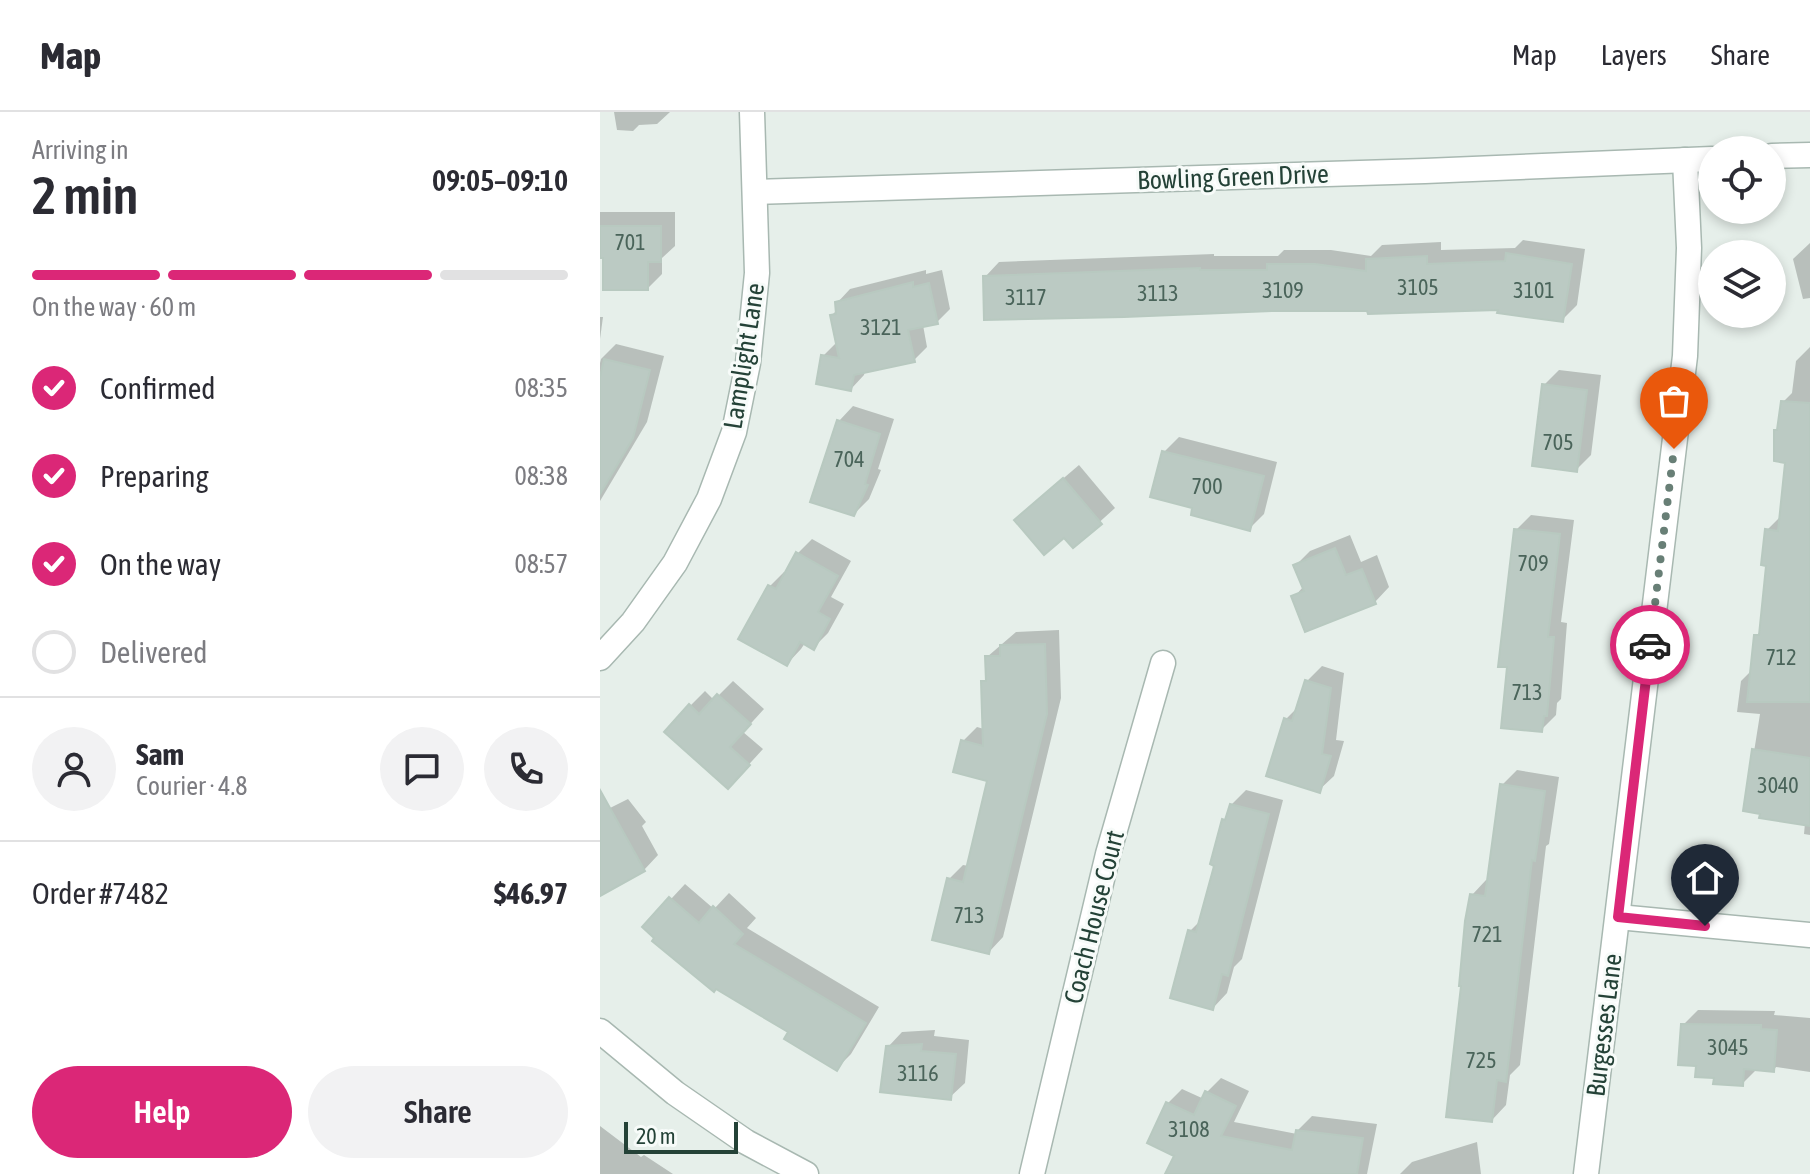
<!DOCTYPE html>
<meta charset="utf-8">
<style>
body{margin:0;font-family:"Asap Condensed",sans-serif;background:#f2f2f3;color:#2b2b33;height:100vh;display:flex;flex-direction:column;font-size:30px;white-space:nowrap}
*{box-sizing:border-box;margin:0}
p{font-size:26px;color:#7c7c81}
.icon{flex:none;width:44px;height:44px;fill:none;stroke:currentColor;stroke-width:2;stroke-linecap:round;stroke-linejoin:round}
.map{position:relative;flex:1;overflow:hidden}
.details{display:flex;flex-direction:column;background:#fff;width:600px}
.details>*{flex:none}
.fabs{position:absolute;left:1098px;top:24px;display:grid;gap:16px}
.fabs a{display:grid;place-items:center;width:88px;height:88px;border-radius:50%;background:#fff;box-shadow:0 4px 12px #0003;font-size:40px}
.scale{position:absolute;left:24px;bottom:20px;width:114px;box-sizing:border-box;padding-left:8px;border:4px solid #244237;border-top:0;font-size:22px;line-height:28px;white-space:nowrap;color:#244237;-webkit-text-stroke:6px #f7fbf9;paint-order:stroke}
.pin{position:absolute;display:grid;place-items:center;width:68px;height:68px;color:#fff;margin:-82px -34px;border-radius:50% 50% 50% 0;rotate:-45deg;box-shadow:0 0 8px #0007}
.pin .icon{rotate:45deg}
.courier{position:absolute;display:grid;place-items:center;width:80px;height:80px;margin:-40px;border:6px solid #db2777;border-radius:50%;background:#fff;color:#222;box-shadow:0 2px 10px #0007}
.headline em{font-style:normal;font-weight:600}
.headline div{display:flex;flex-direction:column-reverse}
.headline{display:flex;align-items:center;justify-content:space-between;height:136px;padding:0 32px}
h1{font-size:52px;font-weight:600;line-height:60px}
.bar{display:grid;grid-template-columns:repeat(4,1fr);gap:12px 8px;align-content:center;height:96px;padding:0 32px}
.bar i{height:10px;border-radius:6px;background:#e1e1e2}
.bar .on{background:#db2777}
.bar p{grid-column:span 4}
.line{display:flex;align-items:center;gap:20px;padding:0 32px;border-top:2px solid #e1e1e2}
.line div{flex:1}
.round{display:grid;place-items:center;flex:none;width:84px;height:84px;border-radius:42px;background:#f2f2f3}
ol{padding:0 32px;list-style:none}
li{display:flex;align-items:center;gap:24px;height:88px}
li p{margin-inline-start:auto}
li .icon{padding:8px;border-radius:50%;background:#db2777;color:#fff;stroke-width:4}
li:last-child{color:#7c7c81}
li i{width:44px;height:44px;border:4px solid #e1e1e2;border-radius:50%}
.button{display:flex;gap:16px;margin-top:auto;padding:16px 32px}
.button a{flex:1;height:92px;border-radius:48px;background:#db2777;color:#fff;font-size:32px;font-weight:600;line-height:92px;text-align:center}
.button a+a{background:#f2f2f3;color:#2b2b33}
header{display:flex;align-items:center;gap:48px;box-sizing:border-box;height:112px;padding:0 40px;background:#fff;border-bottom:2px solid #e1e1e2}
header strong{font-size:38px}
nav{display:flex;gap:44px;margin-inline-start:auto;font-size:28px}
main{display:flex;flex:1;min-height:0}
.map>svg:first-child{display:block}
</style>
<header>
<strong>Map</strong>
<nav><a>Map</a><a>Layers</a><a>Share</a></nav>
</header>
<main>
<section class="details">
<div class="headline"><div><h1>2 min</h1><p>Arriving in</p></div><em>09:05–09:10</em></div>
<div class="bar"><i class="on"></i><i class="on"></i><i class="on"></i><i></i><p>On the way · 60 m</p></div>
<ol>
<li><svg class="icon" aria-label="check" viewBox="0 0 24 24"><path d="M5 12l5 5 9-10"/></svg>Confirmed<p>08:35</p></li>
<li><svg class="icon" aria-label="check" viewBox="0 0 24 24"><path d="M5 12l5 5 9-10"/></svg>Preparing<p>08:38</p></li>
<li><svg class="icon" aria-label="check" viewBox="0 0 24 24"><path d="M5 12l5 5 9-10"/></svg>On the way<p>08:57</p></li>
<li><i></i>Delivered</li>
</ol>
<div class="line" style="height:144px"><a class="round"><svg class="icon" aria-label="person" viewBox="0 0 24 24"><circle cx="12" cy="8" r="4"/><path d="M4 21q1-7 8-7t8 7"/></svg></a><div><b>Sam</b><p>Courier · 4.8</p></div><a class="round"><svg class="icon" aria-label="chat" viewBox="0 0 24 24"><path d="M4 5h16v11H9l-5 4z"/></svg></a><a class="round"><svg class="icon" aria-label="phone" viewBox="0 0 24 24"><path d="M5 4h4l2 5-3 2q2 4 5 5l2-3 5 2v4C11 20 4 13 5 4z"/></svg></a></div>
<div class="line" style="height:104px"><div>Order #7482</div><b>$46.97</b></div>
<div class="button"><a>Help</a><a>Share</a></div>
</section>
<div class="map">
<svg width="1210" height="1062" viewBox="0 0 1210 1062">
<rect width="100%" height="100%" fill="#e6efea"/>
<!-- shadow -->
<g fill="#0003">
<path d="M14 0H70L57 12 39 13 33 19 17 18Z"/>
<path d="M0 100H75V134L62 146V162L48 176 5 144H0Z"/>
<path d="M923 128 985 137 977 193 962 208 900 196 769 197 385 165 399 150 614 142V144H678L684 138H731L771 144 782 133 841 130V138L915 136Z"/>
<path d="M1210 131V186L1203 187 1193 147Z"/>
<path d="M326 158V162L342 158 350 197 337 210 323 213 327 235 314 248 265 259 264 263 251 277 223 244 238 229 232 203 237 198V191L250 177Z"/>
<path d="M0 205H3L0 227Z"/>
<path d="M16 232 64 244 47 310 0 389V251L1 247Z"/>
<path d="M1210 235V723L1204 722 1205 711 1145 697 1160 602 1137 600 1141 569 1153 557 1156 524 1161 519 1168 452 1167 418 1182 403 1188 349 1176 318 1180 315 1183 290 1192 281 1196 249Z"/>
<path d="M959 258 1001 263 991 343 976 358 944 273Z"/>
<path d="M253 294 294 307 278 357 281 358 269 387 254 402 239 309Z"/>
<path d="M579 325 677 350 664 402 649 417 595 395 564 340Z"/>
<path d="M479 353 515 396 473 434 431 394Z"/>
<path d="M931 403 974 408 961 510 967 511 961 587 957 591 956 603 942 617 916 418Z"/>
<path d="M750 423 761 450 777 443 789 475 775 490 694 485 704 474 696 453 710 439Z"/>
<path d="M212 427 251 449 231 485 244 492 228 521 213 536 205 531 201 537 187 552 170 474 184 460H187L198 441Z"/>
<path d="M459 518 461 586 403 825 389 840 349 767 363 753 369 754 390 668 363 629 377 615 384 617 383 570 388 565 387 545 416 520Z"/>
<path d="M722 554 744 561 736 628 744 629 734 664 719 678 686 607 699 594 707 569Z"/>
<path d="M133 569 164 597 143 620 163 637 142 660 90 594 105 579 114 588Z"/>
<path d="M917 658 959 665 949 732 946 734 920 953 910 963 906 993 892 1008 872 783 886 768 889 769 902 673Z"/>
<path d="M646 678 683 688 642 847 634 855 627 881 613 896 590 819 602 807 617 752 624 708 629 702 631 693Z"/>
<path d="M28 687 46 710 42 714 58 743 44 758 0 769V701Z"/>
<path d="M85 772 114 797 129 781 156 806 147 816 279 895 251 942 237 956 191 920 57 826 45 815Z"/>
<path d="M1098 898 1175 899 1174 903 1210 906V960L1176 955 1174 958 1158 956 1142 972 1116 964 1098 952 1083 913Z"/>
<path d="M335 918 334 924 369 928 365 971 350 985 288 935 302 920Z"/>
<path d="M621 966 649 979 634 1010 697 1022V1019L712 1004 777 1012 767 1062H585L577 1043 568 991 582 977 604 987 607 980Z"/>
<path d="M0 1014 41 1045 44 1043 73 1062H0Z"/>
<path d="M877 1030 881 1062H800L812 1050Z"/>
</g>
<!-- building -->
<g fill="#bbcac3" stroke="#b8c9c0" stroke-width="2">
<path d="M0 114H61V150H48V178H3V146H0Z"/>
<path d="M906 141 972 152 963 210 897 201 898 198 768 202 767 199H673L524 205 384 208 383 164 600 156V158H667V152H715L766 159V147L827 144V152L905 149Z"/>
<path d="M313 170V175L329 171 338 212 308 218 315 250 254 263 251 279 216 272 221 243 239 246 230 203 236 202 235 190Z"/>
<path d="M4 247 50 258 33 326 0 382V265Z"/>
<path d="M942 272 987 278 977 360 932 354Z"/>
<path d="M1181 289 1210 291V590H1147L1154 523H1159L1166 454 1161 453 1165 417 1178 419 1185 351 1174 349V318H1177Z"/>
<path d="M237 308 280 322 265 372 268 373 254 404 210 390Z"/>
<path d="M562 339 664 364 650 419 591 403 592 396 550 385Z"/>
<path d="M463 366 502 412 473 436 464 426 444 443 414 408Z"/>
<path d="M914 417 960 422 948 525H954L947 604H944L942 620 901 616 907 555H898Z"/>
<path d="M735 436 746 463 762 457 776 492 705 520 691 484 704 479 693 453Z"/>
<path d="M196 440 238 464 218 500 230 507 214 538 200 530 187 554 138 527 168 473 176 477Z"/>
<path d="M445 532 447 602 389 842 332 828 347 766 363 770 387 669 353 660 361 628 383 634 381 569H386L385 544H400V533Z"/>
<path d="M705 568 731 576 722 642 731 644 720 681 666 664 684 606 692 609Z"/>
<path d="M117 582 151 612 130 635 150 653 128 677 64 620 89 592 99 602Z"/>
<path d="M1152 637 1210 646V714L1159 706 1160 702 1143 699Z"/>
<path d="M900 672 945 679 935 749 932 748 906 970 897 968 892 1010 846 1005 861 874H859L865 809 870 782 885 784Z"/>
<path d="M0 678 45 759 0 784Z"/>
<path d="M630 692 669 702 628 864 622 862 613 898 570 886 588 818 596 820 614 754 610 752 622 707 625 708Z"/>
<path d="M69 785 99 811 113 794 143 822 134 832 266 911 237 959 184 927 188 920 116 877 114 880 52 829 54 826 42 815Z"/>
<path d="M1081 912 1161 913V917L1177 918 1174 960 1144 957 1143 974 1113 972 1114 966 1095 965 1096 954 1078 953Z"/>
<path d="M322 932 321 939 356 942 351 988 280 980 286 934Z"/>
<path d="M605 979 636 994 621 1024 692 1038 696 1018 763 1026 757 1062H565L574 1044 547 1031 566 990 594 1003Z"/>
</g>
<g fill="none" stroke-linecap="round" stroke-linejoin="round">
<defs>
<g id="minor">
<path d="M1172 44 1210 43"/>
<path d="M155 80 825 59 1112 47"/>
<path d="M0 546 33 510 75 451 109 387 134 320 148 251 157 161 152 0"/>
<path d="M1018 805 1210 823"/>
<path d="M0 919 75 981 146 1030 206 1062"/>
<path d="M432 1062 508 742 563 551"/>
<path d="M986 1062 1085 244 1089 136 1085 48"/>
</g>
</defs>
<!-- minor casing -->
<use href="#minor" stroke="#a8b8b1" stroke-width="27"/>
<!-- minor -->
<use href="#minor" stroke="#fff" stroke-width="24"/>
</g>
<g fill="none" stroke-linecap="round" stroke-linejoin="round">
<!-- done -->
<path stroke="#687f76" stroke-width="8" stroke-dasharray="0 14.4" d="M1050 533 1074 337"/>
<!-- route -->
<path stroke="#db2777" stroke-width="10" d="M1050 533 1018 805 1105 814"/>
</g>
<g text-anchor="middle" stroke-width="6" stroke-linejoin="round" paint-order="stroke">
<!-- number labels -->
<g font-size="22" fill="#4a645a">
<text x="30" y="138">701</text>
<text x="818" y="183">3105</text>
<text x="683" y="186">3109</text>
<text x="934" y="186">3101</text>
<text x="558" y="189">3113</text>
<text x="426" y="193">3117</text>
<text x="281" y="223">3121</text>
<text x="958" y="338">705</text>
<text x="249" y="355">704</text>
<text x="607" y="382">700</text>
<text x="933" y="459">709</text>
<text x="1181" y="553">712</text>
<text x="927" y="588">713</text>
<text x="1178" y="681">3040</text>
<text x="369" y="811">713</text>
<text x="887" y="830">721</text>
<text x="1128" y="943">3045</text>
<text x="881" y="956">725</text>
<text x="318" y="969">3116</text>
<text x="589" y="1025">3108</text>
</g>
<!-- street labels -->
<g font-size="26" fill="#244237" stroke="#f7fbf9">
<text transform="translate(633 65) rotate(-2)" y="9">Bowling Green Drive</text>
<text transform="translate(144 244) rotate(-81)" y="9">Lamplight Lane</text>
<text transform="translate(494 805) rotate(-76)" y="9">Coach House Court</text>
<text transform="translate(1004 913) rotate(-83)" y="9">Burgesses Lane</text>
</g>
</g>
</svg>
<div class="fabs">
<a><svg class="icon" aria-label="locate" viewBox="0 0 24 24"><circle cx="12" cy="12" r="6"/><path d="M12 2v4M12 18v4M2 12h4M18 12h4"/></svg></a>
<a><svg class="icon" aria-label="layers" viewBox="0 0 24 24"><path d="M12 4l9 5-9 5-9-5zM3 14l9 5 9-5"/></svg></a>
</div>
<div class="scale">20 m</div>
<div class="pin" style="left:1074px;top:337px;background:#ea580c"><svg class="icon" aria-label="bag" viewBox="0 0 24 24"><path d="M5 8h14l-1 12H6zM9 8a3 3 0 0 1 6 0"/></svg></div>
<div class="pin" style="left:1105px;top:814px;background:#1f2937"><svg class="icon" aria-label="home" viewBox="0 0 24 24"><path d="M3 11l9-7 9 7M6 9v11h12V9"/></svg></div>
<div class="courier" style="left:1050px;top:533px"><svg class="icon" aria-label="car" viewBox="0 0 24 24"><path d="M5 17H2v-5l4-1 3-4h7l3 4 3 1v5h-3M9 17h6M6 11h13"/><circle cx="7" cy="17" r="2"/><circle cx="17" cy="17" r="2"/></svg></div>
</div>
</main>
